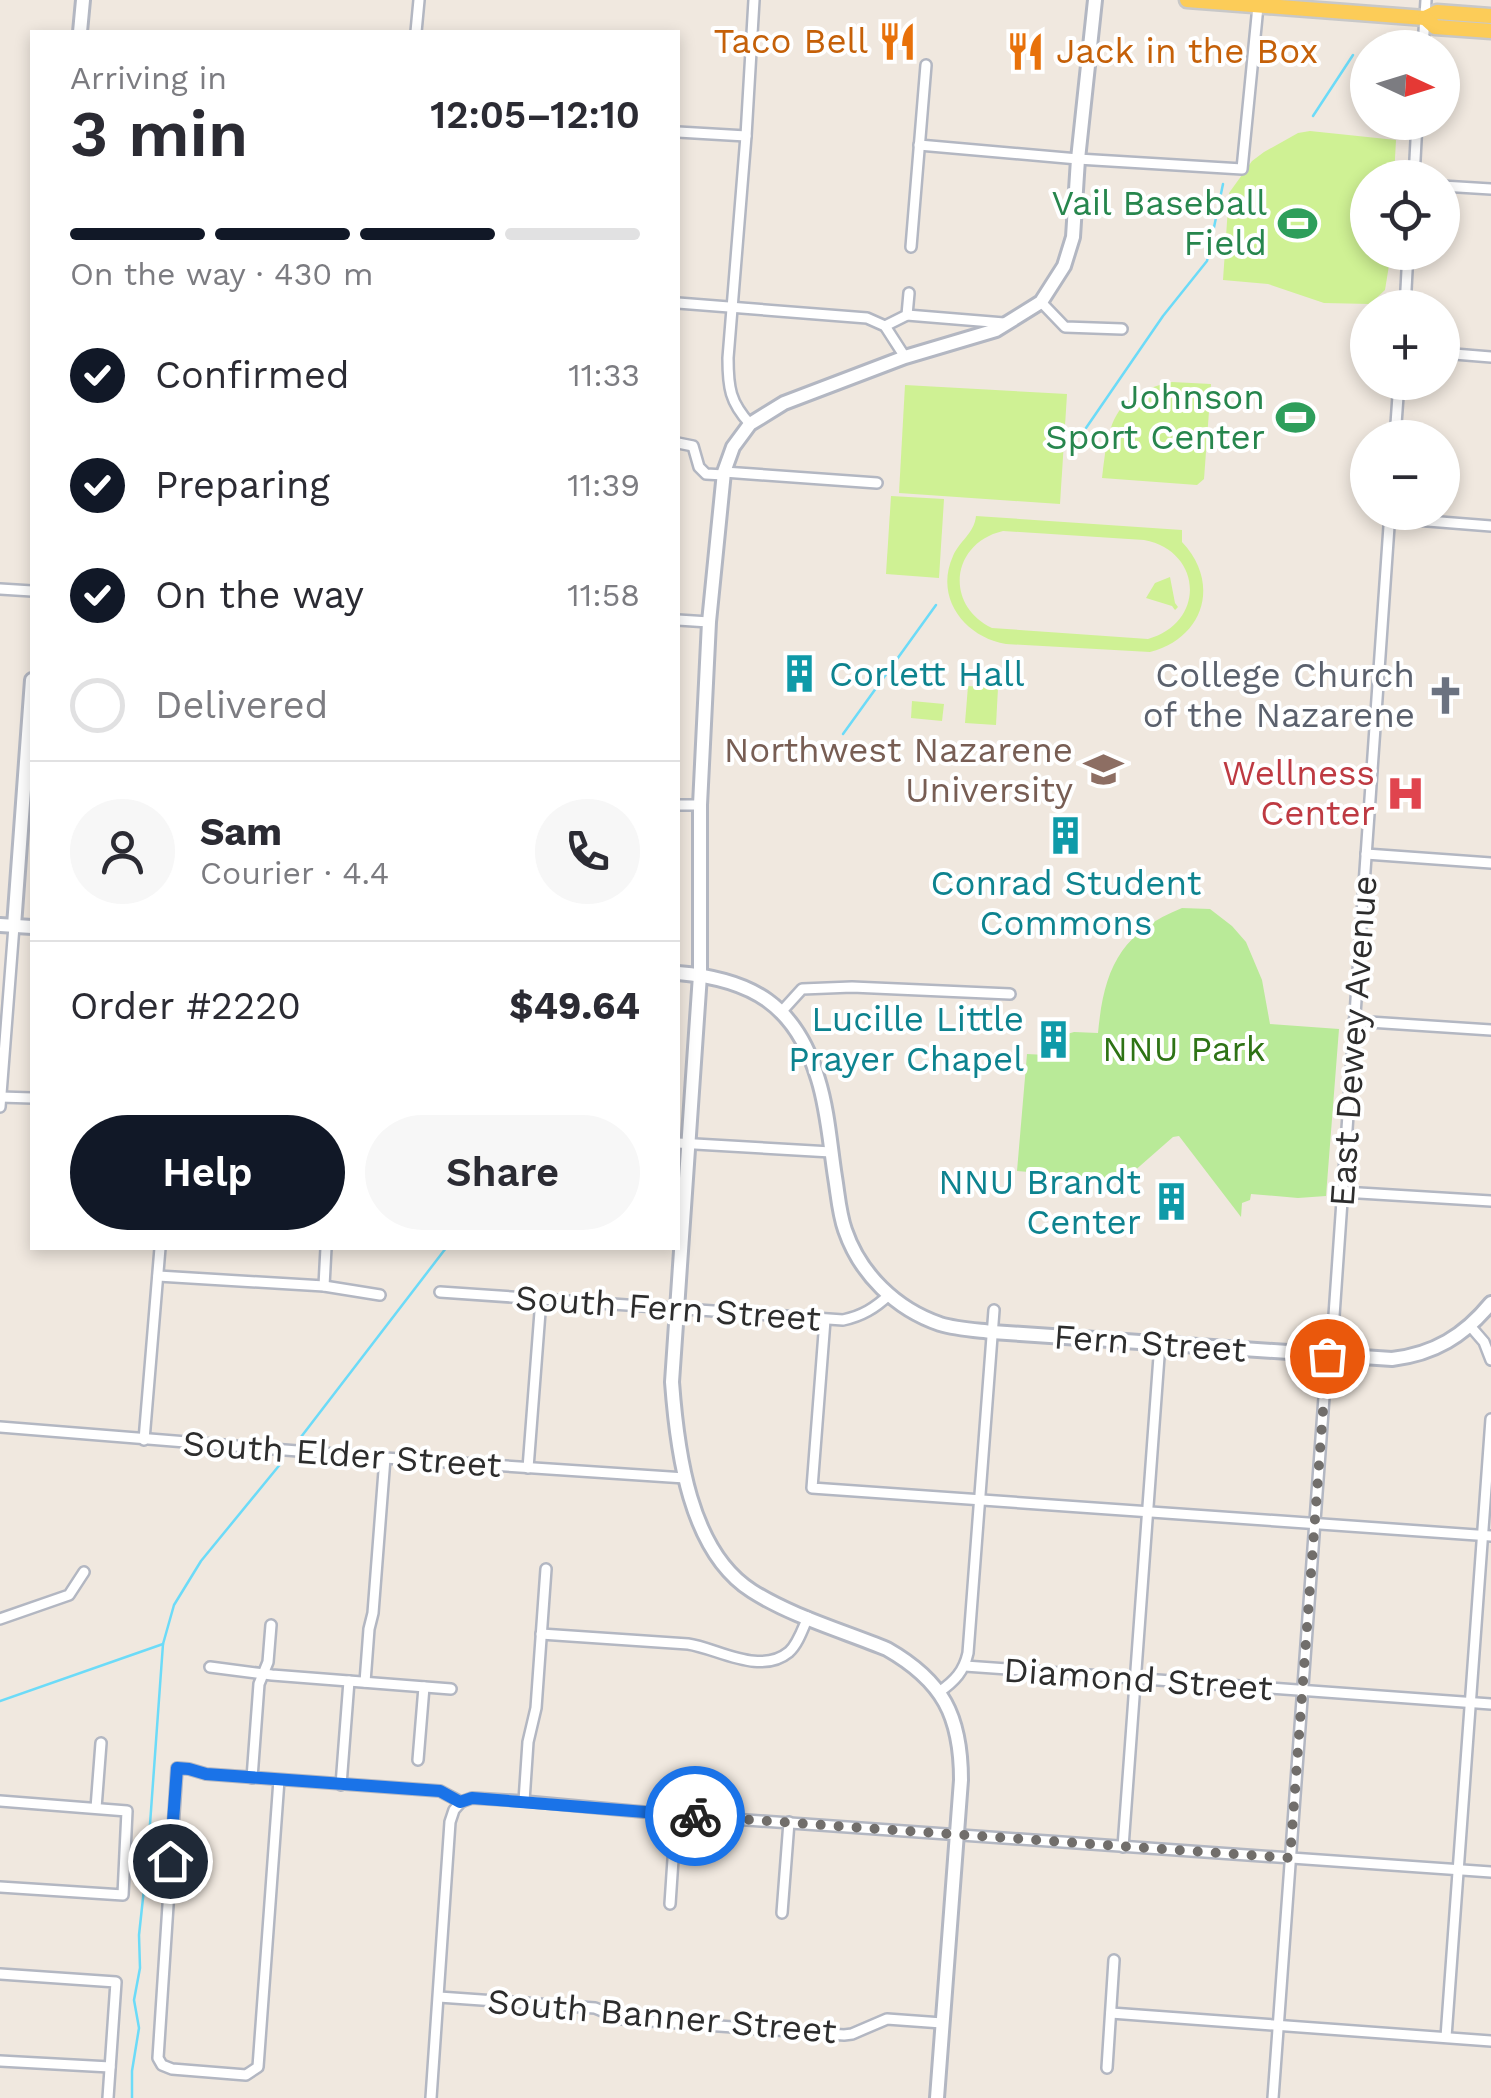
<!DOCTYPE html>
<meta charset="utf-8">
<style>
body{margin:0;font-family:"Work Sans",sans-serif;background:#f7f7f7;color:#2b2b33;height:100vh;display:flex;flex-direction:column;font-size:38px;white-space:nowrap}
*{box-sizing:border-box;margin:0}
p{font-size:32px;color:#7c7c81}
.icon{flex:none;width:55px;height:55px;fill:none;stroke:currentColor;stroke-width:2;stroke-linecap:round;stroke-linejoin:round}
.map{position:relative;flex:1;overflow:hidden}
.panel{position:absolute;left:30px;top:30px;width:650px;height:1220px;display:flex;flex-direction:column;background:#fff;border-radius:0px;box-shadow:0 5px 15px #0003}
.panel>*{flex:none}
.needle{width:65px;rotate:94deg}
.tools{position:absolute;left:1350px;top:30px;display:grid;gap:20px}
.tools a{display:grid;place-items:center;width:110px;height:110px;border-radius:50%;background:#fff;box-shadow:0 5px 15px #0003;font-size:50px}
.pin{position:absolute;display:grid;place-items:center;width:85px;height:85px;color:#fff;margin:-42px;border:5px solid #fff;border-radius:50%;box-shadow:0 2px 10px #0007}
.courier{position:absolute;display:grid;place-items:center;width:100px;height:100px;margin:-50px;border:8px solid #1a73e8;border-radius:50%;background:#fff;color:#222;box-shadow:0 2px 12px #0007}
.headline em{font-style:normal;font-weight:600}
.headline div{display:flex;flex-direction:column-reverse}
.headline{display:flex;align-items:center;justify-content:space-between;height:170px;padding:0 40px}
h1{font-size:65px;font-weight:600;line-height:75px}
.bar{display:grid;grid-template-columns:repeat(4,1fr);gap:15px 10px;align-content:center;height:120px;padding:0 40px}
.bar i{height:12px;border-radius:8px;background:#e1e1e2}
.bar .on{background:#111827}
.bar p{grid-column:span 4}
.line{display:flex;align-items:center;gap:25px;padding:0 40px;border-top:2px solid #e1e1e2}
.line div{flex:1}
.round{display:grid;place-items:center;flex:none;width:105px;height:105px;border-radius:52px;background:#f7f7f7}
ol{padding:0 40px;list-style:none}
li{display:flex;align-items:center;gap:30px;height:110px}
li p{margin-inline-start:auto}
li .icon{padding:10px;border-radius:50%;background:#111827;color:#fff;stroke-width:4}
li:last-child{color:#7c7c81}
li i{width:55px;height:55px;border:5px solid #e1e1e2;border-radius:50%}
.primary-button{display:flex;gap:20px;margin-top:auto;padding:20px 40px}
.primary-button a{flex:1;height:115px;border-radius:60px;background:#111827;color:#fff;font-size:40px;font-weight:600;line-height:115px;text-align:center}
.primary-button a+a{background:#f7f7f7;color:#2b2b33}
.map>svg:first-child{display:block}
</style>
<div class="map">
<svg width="1491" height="2098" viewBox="0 0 1491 2098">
<rect width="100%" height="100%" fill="#f0e8df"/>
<!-- green -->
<path fill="#b9ea98" d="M1182 908 1210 909 1232 926 1246 942 1262 980 1270 1024 1339 1029 1326 1196 1298 1198 1251 1194 1250 1200 1242 1203 1241 1217 1179 1136 1173 1137 1124 1180 1017 1171 1027 1054 1064 1056 1067 1034 1074 1032 1098 1033C1104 969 1120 933 1182 908Z"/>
<!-- pitch -->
<g fill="#cff194" fill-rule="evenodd">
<path d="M1310 131 1396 140 1394 177 1368 178V252L1391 253 1385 290 1370 304 1324 303 1268 284 1223 280 1229 193 1252 161 1264 152 1298 133Z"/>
<path d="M1172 382 1211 384 1204 479 1197 485 1102 478C1108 425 1112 394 1172 382Z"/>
<path d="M905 385 1067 394 1060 504 899 493Z"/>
<path d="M891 496 944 499 939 578 886 574Z"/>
<path d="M976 516 1182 530V542C1221 583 1204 638 1150 652L1006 644C965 637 934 598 953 556 960 540 974 534 976 516ZM1003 531 1144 540C1203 551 1206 623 1148 639L992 628C944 605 951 543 1003 531Z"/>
<path d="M1170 577 1175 603 1178 607 1175 610 1172 606 1146 598 1155 583Z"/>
<path d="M968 686 998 688 996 725 965 723Z"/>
<path d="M912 701 944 704 942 721 911 718Z"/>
</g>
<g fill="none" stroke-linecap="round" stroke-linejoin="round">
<!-- stream -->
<g stroke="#6cdbf8" stroke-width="2.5">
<path d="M1313 116 1353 55"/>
<path d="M1086 428 1163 316 1207 261 1223 184"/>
<path d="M843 734 936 605"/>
<path d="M301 1437 446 1248"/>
<path d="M0 1701 163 1644"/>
<path d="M132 2098V2071L139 2028 134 2000 140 1968 139 1935 148 1852 163 1644 174 1605 201 1561 282 1462"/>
</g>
<defs>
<g id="street">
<path d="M416 32 419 0"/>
<path d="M1423 48 1426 0"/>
<path d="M678 132 746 136"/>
<path d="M919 145 1078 159 1242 169 1258 6"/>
<path d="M1414 178 1417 122"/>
<path d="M1442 186 1491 189"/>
<path d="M911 247 926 65"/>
<path d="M1041 302 1065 327 1122 329"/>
<path d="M678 303 867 318 885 326 905 357"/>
<path d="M1405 308 1408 252"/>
<path d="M907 315 1004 323"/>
<path d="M885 326 907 315 909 293"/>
<path d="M1442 353 1491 357"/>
<path d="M750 424C730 402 728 388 728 358L746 136 754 0"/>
<path d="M1395 438 1399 382"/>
<path d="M678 443 693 446 699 467 706 474 724 475"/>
<path d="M724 472 877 483"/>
<path d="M1390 518 1491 526"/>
<path d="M0 589 32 591"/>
<path d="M678 620 709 622"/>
<path d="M678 805H700"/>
<path d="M1366 854 1491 863"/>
<path d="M782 1011 802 989 852 987 1010 994"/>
<path d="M1354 1021 1491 1030"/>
<path d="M0 1097 32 1098"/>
<path d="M0 1107 14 926"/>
<path d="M678 1143 831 1152"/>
<path d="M1343 1192 1491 1201"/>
<path d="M158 1276 324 1286 380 1295"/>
<path d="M324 1286 326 1248"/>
<path d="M440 1292 843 1320C862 1316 875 1308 889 1295"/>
<path d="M825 1320 812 1488 1491 1536"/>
<path d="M1471 1327 1484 1342 1491 1360"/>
<path d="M1333 1330 1390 512"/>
<path d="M0 1427 385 1458 685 1478"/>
<path d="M144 1440 160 1248"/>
<path d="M528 1468 541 1299"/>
<path d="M0 1619 69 1595 84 1572"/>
<path d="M541 1634 688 1644C717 1648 760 1676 789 1652 798 1644 803 1628 808 1617"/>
<path d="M965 1666 1491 1704"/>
<path d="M210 1667 272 1675 451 1689"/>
<path d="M365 1682 369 1629 373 1613 385 1458"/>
<path d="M939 1692C955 1681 964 1671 968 1653L994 1310"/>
<path d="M418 1760 424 1687"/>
<path d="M252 1778 259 1684 268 1662 271 1625"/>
<path d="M279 1780 258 2067 246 2075 172 2069 162 2065 158 2058 177 1768 189 1769 206 1774 440 1791 461 1802 472 1798 524 1801 676 1815 1491 1872"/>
<path d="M341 1785 349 1681"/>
<path d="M0 1801 127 1811 123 1895 0 1887"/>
<path d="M524 1801 528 1742 536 1708 546 1569"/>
<path d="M96 1808 101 1743"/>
<path d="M1123 1847 1160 1343"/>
<path d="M670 1904 676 1815"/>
<path d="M782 1913 789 1822"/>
<path d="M0 1974 116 1982 108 2098"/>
<path d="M439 1997 595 2008 622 2019 844 2035 852 2034 887 2019 942 2023"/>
<path d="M1111 2013 1491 2041"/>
<path d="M1446 2037 1491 1419"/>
<path d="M0 2061 110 2067"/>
<path d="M1107 2068 1114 1960"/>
<path d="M431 2098 450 1822 454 1810 461 1802"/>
<path d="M1273 2098 1327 1356"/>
</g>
<g id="secondary">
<path d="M80 32 83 0"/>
<path d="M0 925 32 927"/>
<path d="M14 926 32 680"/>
<path d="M678 973C752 979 796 1005 818 1079 828 1111 830 1145 835 1177 838 1195 839 1213 845 1230 860 1274 896 1309 940 1324 956 1329 975 1330 992 1332L1392 1359C1434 1354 1464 1336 1491 1303"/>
<path d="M937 2098 961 1780C961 1716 943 1681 887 1649 843 1631 791 1616 752 1591 689 1551 677 1450 672 1382L700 975V805L709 622 724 472 733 447 750 424 784 403 905 357 996 330 1041 302 1064 266 1073 237 1078 159 1095 0"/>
</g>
<g id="primary">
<path d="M1187 0 1425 18 1437 12 1491 16"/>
<path d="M1425 18 1435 27 1491 31"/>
</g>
</defs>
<!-- street casing -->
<use href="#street" stroke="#b3b7c2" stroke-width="14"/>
<!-- secondary casing -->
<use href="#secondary" stroke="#b3b7c2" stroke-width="18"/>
<!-- primary casing -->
<use href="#primary" stroke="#c8c8c8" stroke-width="19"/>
<!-- street -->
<use href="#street" stroke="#fff" stroke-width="9"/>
<!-- secondary -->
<use href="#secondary" stroke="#fff" stroke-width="12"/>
<!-- primary -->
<use href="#primary" stroke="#fccc58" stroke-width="14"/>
</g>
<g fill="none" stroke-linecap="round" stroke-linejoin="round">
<!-- done -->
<path stroke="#716e6b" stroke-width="10" stroke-dasharray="0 18" d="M695 1816 1290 1858 1327 1356"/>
<!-- route -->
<path stroke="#1a73e8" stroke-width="12" d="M170 1861 177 1768 189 1769 206 1774 440 1791 460 1802 472 1798 695 1816"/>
</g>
<!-- icons -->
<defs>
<symbol id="restaurant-bare" viewBox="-9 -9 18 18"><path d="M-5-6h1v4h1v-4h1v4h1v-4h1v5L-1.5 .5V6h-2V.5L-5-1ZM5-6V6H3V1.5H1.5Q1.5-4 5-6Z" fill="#e8710a" stroke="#fff" stroke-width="2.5" paint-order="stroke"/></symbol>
<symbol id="stadium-bare" viewBox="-9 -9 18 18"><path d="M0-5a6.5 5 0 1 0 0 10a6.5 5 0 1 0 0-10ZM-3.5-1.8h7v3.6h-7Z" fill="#2e9e5b" stroke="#fff" stroke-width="2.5" paint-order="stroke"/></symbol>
<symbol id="building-bare" viewBox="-9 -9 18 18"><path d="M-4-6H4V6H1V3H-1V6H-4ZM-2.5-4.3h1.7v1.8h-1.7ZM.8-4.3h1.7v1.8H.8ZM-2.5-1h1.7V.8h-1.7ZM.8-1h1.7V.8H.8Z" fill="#0f9aa8" stroke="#fff" stroke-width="2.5" paint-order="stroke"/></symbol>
<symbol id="church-bare" viewBox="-9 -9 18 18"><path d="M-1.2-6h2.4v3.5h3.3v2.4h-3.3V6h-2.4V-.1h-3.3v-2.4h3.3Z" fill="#6b7280" stroke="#fff" stroke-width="2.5" paint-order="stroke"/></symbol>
<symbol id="university-bare" viewBox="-9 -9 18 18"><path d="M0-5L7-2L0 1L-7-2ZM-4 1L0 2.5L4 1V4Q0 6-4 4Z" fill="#8d6e63" stroke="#fff" stroke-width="2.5" paint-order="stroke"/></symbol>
<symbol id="hospital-bare" viewBox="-9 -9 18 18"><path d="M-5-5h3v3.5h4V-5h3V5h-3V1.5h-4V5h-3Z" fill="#e0444e" stroke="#fff" stroke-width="2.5" paint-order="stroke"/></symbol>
</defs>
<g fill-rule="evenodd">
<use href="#restaurant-bare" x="870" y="14" width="55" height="55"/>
<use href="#restaurant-bare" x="998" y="24" width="55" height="55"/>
<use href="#stadium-bare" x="1270" y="196" width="55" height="55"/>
<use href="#stadium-bare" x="1268" y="390" width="55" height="55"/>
<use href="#building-bare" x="772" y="646" width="55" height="55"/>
<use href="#church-bare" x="1418" y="668" width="55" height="55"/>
<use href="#university-bare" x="1076" y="742" width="55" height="55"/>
<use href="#hospital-bare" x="1378" y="766" width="55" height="55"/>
<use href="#building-bare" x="1038" y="808" width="55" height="55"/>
<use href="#building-bare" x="1026" y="1012" width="55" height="55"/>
<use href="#building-bare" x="1144" y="1174" width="55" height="55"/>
</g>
<g text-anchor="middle" stroke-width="8" stroke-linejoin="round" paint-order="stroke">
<!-- food labels -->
<g font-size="35" fill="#c56008" stroke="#fff" text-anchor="end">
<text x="868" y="53">Taco Bell</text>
<text x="1056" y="63" text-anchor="start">Jack in the Box</text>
</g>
<!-- leisure labels -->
<g font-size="35" fill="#27864d" stroke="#fff" text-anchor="end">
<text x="1267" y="215">Vail Baseball<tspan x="1267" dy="40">Field</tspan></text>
<text x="1265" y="409">Johnson<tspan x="1265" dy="40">Sport Center</tspan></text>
</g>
<!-- culture labels -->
<g font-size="35" fill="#0d838f" stroke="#fff" text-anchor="end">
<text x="829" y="686" text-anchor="start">Corlett Hall</text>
<text x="1066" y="895" text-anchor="middle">Conrad Student<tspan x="1066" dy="40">Commons</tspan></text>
<text x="1024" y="1031">Lucille Little<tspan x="1024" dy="40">Prayer Chapel</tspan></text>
<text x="1141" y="1194">NNU Brandt<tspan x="1141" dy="40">Center</tspan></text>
</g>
<!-- worship labels -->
<g font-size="35" fill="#5b616d" stroke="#fff" text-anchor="end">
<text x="1415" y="687">College Church<tspan x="1415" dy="40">of the Nazarene</tspan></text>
</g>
<!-- education labels -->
<g font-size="35" fill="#785e54" stroke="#fff" text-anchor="end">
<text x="1073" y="762">Northwest Nazarene<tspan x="1073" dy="40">University</tspan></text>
</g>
<!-- health labels -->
<g font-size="35" fill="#be3a42" stroke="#fff" text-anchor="end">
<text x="1375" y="785">Wellness<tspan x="1375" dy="40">Center</tspan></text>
</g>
<!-- street labels -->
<g font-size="35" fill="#2d2d2d" stroke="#fff">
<text transform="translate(1353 1041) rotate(-86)" y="12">East Dewey Avenue</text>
<text transform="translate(668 1308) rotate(4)" y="12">South Fern Street</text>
<text transform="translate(1150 1343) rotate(4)" y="12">Fern Street</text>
<text transform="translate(342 1454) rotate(4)" y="12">South Elder Street</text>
<text transform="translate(1138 1679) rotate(4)" y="12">Diamond Street</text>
<text transform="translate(662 2016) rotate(5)" y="12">South Banner Street</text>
</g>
<!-- park labels -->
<g font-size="35" fill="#2e7315" stroke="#fff">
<text x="1184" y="1061">NNU Park</text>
</g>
</g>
</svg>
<div class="tools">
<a><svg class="needle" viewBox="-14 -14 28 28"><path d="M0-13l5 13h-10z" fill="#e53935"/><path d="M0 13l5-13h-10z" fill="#7c7c81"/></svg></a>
<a><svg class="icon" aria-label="locate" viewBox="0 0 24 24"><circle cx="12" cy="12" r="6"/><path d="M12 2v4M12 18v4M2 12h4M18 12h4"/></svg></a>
<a>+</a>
<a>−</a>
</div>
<div class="pin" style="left:1327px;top:1356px;background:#ea580c"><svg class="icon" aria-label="bag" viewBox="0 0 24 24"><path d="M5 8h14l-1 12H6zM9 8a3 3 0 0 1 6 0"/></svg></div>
<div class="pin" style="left:170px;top:1861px;background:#1f2937"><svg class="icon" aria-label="home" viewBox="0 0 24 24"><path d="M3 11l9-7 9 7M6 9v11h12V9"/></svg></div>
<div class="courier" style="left:695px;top:1816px"><svg class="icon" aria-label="bike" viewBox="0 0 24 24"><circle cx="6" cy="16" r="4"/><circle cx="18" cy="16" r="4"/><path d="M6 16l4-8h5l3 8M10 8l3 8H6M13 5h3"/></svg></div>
<section class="panel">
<div class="headline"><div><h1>3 min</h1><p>Arriving in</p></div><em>12:05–12:10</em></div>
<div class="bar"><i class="on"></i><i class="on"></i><i class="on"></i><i></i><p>On the way · 430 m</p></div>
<ol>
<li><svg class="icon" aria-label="check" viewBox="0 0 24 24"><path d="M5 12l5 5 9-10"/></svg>Confirmed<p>11:33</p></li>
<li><svg class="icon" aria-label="check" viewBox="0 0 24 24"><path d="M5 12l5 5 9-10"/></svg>Preparing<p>11:39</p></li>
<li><svg class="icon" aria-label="check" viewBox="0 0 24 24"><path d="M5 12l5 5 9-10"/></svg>On the way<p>11:58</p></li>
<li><i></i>Delivered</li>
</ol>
<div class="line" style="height:180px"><a class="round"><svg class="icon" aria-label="person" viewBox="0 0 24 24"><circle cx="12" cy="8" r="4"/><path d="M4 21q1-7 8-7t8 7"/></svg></a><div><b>Sam</b><p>Courier · 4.4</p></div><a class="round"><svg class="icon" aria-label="phone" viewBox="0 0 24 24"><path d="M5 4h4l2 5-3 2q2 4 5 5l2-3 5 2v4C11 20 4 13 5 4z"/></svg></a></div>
<div class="line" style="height:130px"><div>Order #2220</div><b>$49.64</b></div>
<div class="primary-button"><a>Help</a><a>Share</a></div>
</section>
</div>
